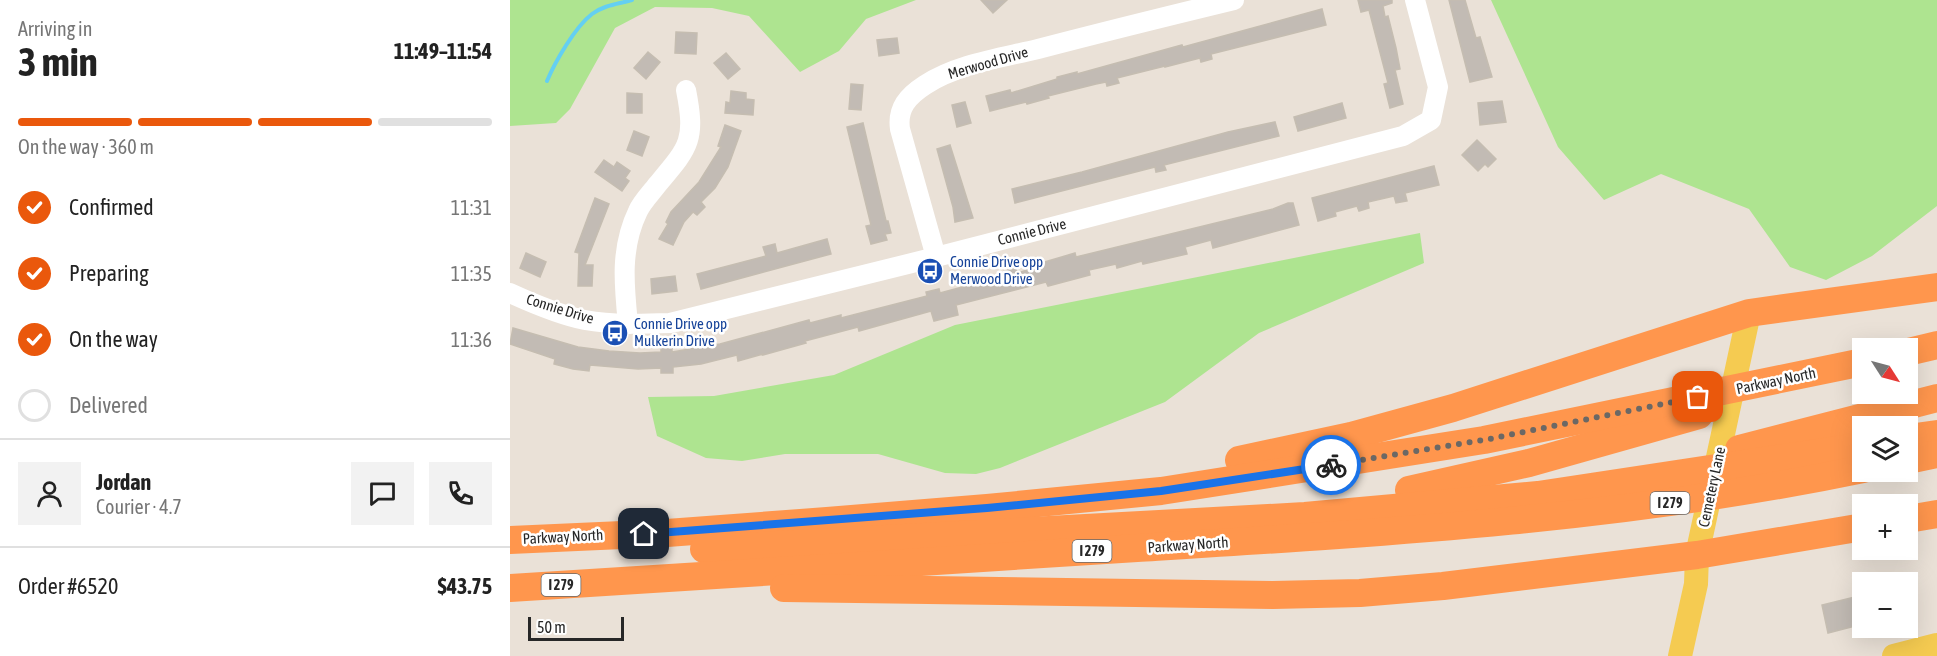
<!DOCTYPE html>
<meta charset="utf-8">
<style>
body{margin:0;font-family:"Asap Condensed",sans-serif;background:#f2f2f2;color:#222;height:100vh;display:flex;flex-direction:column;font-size:22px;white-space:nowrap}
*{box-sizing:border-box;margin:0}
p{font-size:20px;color:#767676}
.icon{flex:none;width:33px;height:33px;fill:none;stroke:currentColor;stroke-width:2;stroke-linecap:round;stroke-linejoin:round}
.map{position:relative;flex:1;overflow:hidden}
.sheet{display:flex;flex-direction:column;background:#fff;width:510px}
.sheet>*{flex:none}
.needle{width:39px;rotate:126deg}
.fabs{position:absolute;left:1342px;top:338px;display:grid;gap:12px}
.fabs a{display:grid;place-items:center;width:66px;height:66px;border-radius:0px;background:#fff;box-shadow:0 6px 24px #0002;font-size:30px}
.scale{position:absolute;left:18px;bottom:15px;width:96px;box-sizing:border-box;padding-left:6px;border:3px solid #272727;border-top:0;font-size:16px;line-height:21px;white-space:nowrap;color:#272727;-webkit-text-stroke:4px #fff;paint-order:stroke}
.pin{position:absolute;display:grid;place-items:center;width:51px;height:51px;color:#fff;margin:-26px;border-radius:12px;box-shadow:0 3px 9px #0006}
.courier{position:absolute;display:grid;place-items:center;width:60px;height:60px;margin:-30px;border:4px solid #1a73e8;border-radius:50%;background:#fff;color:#222;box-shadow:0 2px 8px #0007}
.head em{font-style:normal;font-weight:700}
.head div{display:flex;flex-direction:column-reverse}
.head{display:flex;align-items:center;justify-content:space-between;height:102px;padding:0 18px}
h1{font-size:39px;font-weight:700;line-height:45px}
.bar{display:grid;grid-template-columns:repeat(4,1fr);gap:9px 6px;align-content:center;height:72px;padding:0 18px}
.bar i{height:8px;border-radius:4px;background:#e0e0e0}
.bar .current{background:#ea580c}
.bar p{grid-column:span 4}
.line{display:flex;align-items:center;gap:15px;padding:0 18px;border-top:2px solid #e0e0e0}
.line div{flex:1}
.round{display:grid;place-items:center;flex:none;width:63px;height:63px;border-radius:0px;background:#f2f2f2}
ol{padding:0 18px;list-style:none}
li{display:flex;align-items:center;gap:18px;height:66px}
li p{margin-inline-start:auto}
li .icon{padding:6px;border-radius:50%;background:#ea580c;color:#fff;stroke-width:4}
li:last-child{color:#767676}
li i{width:33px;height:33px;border:3px solid #e0e0e0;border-radius:50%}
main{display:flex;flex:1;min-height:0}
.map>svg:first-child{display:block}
</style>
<main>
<section class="sheet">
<div class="head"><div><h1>3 min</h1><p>Arriving in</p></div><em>11:49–11:54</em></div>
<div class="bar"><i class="current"></i><i class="current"></i><i class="current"></i><i></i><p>On the way · 360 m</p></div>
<ol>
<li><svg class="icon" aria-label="check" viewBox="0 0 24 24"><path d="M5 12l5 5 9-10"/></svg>Confirmed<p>11:31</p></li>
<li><svg class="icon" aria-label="check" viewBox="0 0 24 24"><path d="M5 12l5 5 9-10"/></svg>Preparing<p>11:35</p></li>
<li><svg class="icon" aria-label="check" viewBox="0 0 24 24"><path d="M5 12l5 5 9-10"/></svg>On the way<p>11:36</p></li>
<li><i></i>Delivered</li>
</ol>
<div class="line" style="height:108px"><a class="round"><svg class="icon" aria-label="person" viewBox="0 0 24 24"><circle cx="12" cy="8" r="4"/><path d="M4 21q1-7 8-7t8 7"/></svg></a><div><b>Jordan</b><p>Courier · 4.7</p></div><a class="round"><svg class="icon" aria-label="chat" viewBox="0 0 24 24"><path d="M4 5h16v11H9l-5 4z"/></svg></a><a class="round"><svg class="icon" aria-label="phone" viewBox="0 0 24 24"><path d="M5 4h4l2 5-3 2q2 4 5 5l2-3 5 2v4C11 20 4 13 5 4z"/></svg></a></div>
<div class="line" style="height:78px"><div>Order #6520</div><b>$43.75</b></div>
</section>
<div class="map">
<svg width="1427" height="656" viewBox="0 0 1427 656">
<rect width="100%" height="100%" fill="#eae1d7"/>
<!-- green -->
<g fill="#aee490">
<path d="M0 0H406L356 19 329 51 290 72 239 16 202 8 145 7 105 28 60 109 46 123 0 126Z"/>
<path d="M981 0H1427V206L1362 256 1316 280 1280 267 1239 209 1151 174 1094 200 1048 147Z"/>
<path d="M910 233 914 263 749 333 655 402 490 468 466 474 435 473 368 454H275L232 461 196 458 147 436 138 397 204 396 324 375 445 325Z"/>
</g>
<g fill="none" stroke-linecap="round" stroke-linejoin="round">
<!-- stream -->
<path stroke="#64cff2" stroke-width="4" d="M37 81C45 62 65 27 82 14 94 5 108 4 122 0"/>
</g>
<!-- building -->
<g fill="#c2bbb4" stroke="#c5bdb1" stroke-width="1.5">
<path d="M471 0H497L483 13Z"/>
<path d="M848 0H882V3L873 6 875 17 878 16 886 48 890 69 885 70 893 104 880 108 874 84 878 83 859 10 851 12Z"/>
<path d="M939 0H955L966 38 970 37 982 77 960 82Z"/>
<path d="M812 9 816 25 701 54 702 59 691 62 690 58 655 67V66L607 78 609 83 597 86 596 82 586 84 538 96 539 98 517 104 516 102 480 111 476 96 500 90 501 93 547 79V77L567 72V74L672 45 673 47Z"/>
<path d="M166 32 187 33 186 54 165 53Z"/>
<path d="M387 38 389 53 369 56 367 40Z"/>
<path d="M138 52 150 62 136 79 124 68Z"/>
<path d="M216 53 230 69 218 79 204 63Z"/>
<path d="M341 84 353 85 351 110 339 109Z"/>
<path d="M221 91 236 93V99L244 100 243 115 215 113 216 102 220 103Z"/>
<path d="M117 93 132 94V113H117Z"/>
<path d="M992 101 996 122 970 125 968 103Z"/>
<path d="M455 102 461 123 447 127 442 105Z"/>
<path d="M832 103 836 118 788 131 784 117Z"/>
<path d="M765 122 769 136 654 165 656 170 646 172 645 167 505 203 502 189 572 172 718 132Z"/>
<path d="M353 123 376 221H378L381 233 375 234 377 240 361 244 356 226 361 225 337 127Z"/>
<path d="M215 125 231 131 218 167 205 188 191 202 195 207 187 215 183 212 174 222 163 245 149 239 158 224 156 222 161 212 189 182 211 147 208 146Z"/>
<path d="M124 131 139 137 132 156 117 150Z"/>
<path d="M967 140 986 159 978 167 975 164 968 171 952 155Z"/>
<path d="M440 145 463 218 445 222 443 207 427 149Z"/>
<path d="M94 160 104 167 107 162 120 171 115 178 119 181 112 191 85 172Z"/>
<path d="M924 166 929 185 895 193 897 201 886 203 884 196 858 202 859 208 849 211 847 206 825 212 826 216 808 221 802 198Z"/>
<path d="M85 198 99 204 75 265H83L82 286H68L69 253 65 252Z"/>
<path d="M778 203H783L789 225 703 248 701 240 675 247 677 254 633 264 632 261 607 268 606 264 579 270 580 275 538 286 536 282 446 305 448 315 424 321 421 311 349 331 348 327 295 341 296 343 253 355V354L228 361 227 355 191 364 163 367V373H151V368L128 369 80 365 79 371 63 369 44 364 45 359 0 344 3 328 68 347 99 351 130 353 151 352V348H162V352L210 344 299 320 300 323 331 315V318L417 296 416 292 429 289 430 293 486 278 495 276 494 271 506 268 507 273 532 266 531 263 555 256 565 253 566 257 763 209Z"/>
<path d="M317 239 321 254 191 289 187 274 256 256 253 247 265 244 267 253Z"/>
<path d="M16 253 36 262 30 277 10 268Z"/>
<path d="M165 276 167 291 142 294 141 279Z"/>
<path d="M1353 595V624L1318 633 1312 605Z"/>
</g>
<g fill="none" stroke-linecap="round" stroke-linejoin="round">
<!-- minor -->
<g stroke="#fff" stroke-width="20">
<path d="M426 257 390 129C387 108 398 96 415 85 447 64 491 58 528 49 593 32 658 16 724 0"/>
<path d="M0 293C24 304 50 315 75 320 103 325 132 324 160 323L426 257 893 136 921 120 928 87 905 0"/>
<path d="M118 324C114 285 110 248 128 211 132 202 141 193 147 185 179 147 186 141 176 90"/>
</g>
<!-- major -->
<g stroke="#f5cb51" stroke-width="24">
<path d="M1170 656 1186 584 1187 555 1239 313"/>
<path d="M1384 656 1427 645"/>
</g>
<!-- highway -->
<g stroke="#ff964d" stroke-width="28">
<path d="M1398 352 1427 345"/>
<path d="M1398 438 1427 434"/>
<path d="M1229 449 1427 398"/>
<path d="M729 460 841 436 943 408 1239 313 1427 287"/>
<path d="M1398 460 1427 454"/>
<path d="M899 490 1019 463 1189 415"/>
<path d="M1398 519 1427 514"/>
<path d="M0 540 157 533 317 521 477 508 651 491 974 440 1353 362"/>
<path d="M194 549 795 516 1028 495 1353 446"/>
<path d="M0 588C209 576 418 561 627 548 870 533 1114 519 1353 469"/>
<path d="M274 588 763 595 850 593 933 586 1187 555 1353 527"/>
</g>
</g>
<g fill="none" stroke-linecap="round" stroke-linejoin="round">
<!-- done -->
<path stroke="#6b6865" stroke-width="6" stroke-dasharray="0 10.8" d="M821 465 974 440 1188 397"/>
<!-- route -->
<path stroke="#1a73e8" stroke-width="8" d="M134 534 477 508 651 491 821 465"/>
</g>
<!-- icons -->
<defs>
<symbol id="bus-disc" viewBox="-11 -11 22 22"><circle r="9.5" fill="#1a4fb4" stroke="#fff"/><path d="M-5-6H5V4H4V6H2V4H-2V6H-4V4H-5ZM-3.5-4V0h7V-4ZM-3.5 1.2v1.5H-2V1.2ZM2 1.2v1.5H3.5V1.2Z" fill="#fff"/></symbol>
</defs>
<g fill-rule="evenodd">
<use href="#bus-disc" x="405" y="256" width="30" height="30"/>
<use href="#bus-disc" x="90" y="318" width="30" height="30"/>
</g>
<g text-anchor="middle" stroke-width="5" stroke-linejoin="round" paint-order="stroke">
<!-- shield labels -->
<g fill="#fff" stroke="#686868" stroke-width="1.5">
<rect x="1140.5" y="492" width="39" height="22" rx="4.5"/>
<rect x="562.5" y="540" width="39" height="22" rx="4.5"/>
<rect x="31.5" y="574" width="39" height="22" rx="4.5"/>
</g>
<g font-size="14" font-weight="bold" fill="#272727">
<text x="1160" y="508">I 279</text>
<text x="582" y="556">I 279</text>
<text x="51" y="590">I 279</text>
</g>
<!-- street labels -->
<g font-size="15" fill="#272727" stroke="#fff">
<text transform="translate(478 63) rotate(-16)" y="5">Merwood Drive</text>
<text transform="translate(522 232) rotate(-14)" y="5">Connie Drive</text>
<text transform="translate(50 309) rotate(17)" y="5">Connie Drive</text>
<text transform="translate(1266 381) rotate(-12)" y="5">Parkway North</text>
<text transform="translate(1202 487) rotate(-78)" y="5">Cemetery Lane</text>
<text transform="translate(53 537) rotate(-3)" y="5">Parkway North</text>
<text transform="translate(678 545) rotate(-4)" y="5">Parkway North</text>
</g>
<!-- transit labels -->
<g font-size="15" fill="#164399" stroke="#fff" text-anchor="start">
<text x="440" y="267">Connie Drive opp<tspan x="440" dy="17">Merwood Drive</tspan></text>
<text x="124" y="329">Connie Drive opp<tspan x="124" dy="17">Mulkerin Drive</tspan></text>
</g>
</g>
</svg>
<div class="fabs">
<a><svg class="needle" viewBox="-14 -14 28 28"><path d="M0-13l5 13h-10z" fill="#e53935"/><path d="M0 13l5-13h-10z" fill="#767676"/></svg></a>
<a><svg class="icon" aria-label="layers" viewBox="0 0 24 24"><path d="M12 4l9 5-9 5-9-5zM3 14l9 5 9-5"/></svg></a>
<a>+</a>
<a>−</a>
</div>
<div class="scale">50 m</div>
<div class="pin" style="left:1188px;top:397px;background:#ea580c"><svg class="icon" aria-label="bag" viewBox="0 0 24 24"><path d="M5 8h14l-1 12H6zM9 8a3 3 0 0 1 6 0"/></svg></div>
<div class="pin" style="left:134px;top:534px;background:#1f2937"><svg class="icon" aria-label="home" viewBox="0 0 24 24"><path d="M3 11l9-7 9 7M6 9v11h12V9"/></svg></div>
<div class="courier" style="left:821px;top:465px"><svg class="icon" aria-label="bike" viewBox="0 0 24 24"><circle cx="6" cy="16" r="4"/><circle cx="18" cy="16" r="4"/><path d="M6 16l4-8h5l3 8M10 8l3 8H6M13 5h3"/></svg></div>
</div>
</main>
